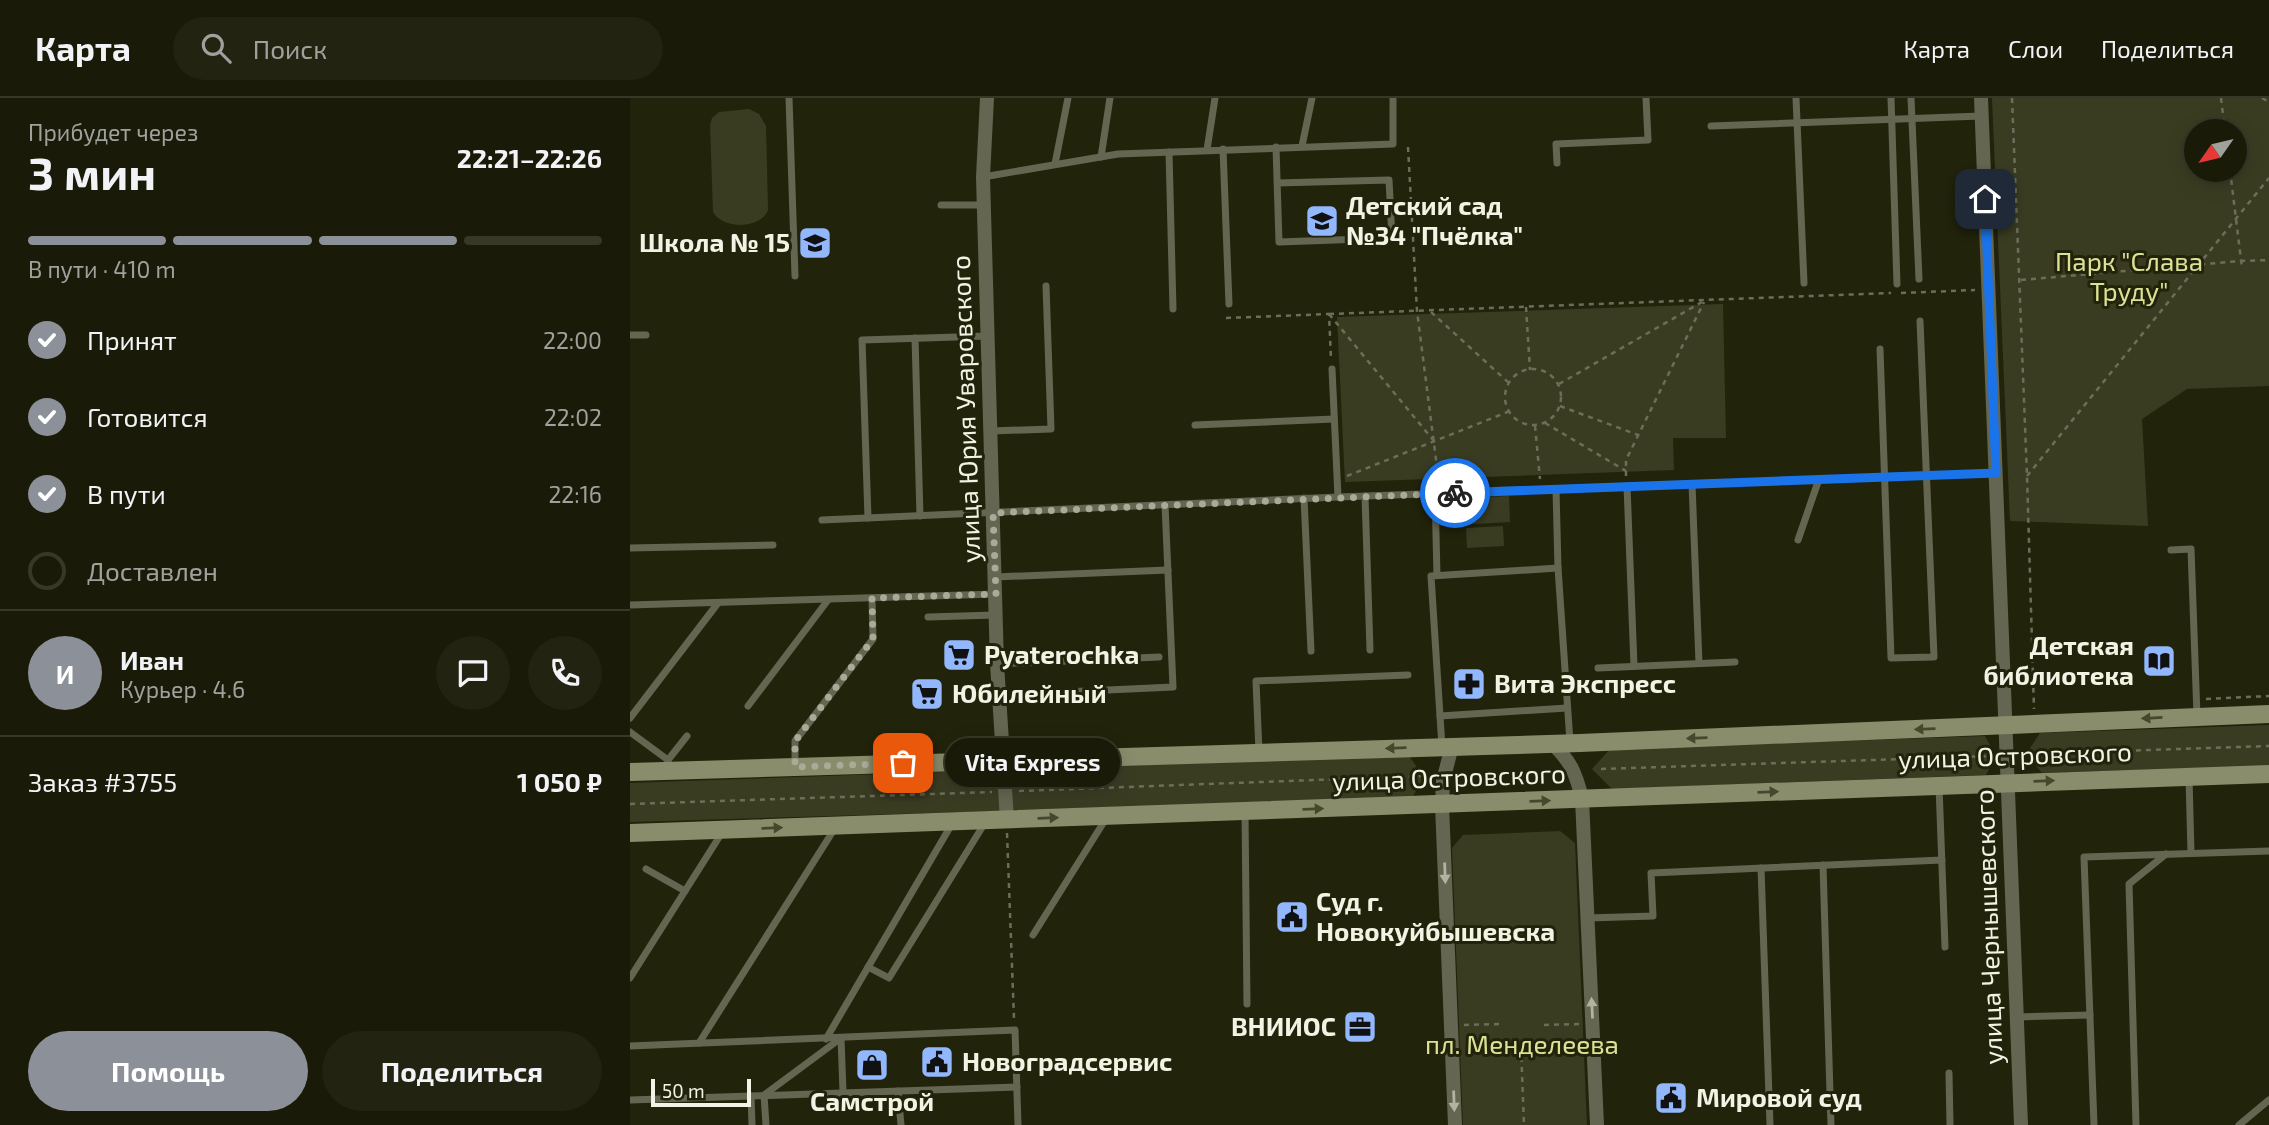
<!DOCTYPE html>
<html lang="ru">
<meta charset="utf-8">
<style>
body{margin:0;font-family:"Exo 2",sans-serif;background:#232312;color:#f1f3f6;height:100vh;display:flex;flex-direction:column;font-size:26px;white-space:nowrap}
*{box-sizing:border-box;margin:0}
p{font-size:23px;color:#9fa19c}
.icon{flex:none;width:38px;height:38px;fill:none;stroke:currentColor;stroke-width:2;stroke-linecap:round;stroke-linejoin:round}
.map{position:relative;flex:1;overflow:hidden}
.details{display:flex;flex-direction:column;background:#1a1a08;width:630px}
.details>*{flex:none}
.needle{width:46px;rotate:236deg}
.tools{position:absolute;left:1554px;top:21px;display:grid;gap:14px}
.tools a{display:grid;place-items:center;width:63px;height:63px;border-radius:50%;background:#1a1a08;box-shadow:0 4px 18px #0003,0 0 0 2px #383829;font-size:35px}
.scale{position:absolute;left:21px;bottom:18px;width:100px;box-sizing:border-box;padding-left:7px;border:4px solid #f1f3e4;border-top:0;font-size:19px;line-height:24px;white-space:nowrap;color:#f1f3e4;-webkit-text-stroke:5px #22230b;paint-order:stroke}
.pin{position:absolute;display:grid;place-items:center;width:60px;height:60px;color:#fff;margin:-30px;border-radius:14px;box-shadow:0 4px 10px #0006}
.courier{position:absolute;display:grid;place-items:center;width:70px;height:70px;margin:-35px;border:5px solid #1a73e8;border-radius:50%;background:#fff;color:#222;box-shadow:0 2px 9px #0007}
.bubble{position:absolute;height:49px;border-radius:24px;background:#1a1a08;box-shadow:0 4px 18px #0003,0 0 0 2px #383829;font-size:23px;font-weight:700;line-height:49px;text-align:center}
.headline em{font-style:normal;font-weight:700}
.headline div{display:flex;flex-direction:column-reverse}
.headline{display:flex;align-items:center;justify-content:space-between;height:119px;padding:0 28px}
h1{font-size:46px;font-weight:700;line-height:52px}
.bar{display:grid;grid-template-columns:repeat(4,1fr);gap:10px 7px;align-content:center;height:84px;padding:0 28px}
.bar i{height:9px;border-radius:5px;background:#383829}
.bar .on{background:#8c9099}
.bar p{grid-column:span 4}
.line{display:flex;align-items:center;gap:18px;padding:0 28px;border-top:2px solid #383829}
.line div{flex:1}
.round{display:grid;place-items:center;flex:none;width:74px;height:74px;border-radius:37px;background:#232312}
ol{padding:0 28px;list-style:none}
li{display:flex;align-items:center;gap:21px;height:77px}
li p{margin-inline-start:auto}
li .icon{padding:7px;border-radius:50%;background:#8c9099;color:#fff;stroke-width:4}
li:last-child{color:#9fa19c}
li i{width:38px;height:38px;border:4px solid #383829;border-radius:50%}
.button{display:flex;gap:14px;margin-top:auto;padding:14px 28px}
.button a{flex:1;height:80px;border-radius:42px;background:#8c9099;color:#fff;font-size:28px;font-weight:700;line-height:80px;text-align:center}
.button a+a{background:#232312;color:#f1f3f6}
header{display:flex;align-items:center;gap:42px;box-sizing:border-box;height:98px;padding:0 35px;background:#1a1a08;border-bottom:2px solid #383829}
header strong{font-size:33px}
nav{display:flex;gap:38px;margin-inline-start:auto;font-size:24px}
.search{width:490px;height:63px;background:#232312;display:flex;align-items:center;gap:18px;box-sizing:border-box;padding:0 24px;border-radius:38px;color:#9fa19c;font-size:26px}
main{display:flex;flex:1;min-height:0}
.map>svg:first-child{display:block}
</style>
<header>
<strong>Карта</strong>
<div class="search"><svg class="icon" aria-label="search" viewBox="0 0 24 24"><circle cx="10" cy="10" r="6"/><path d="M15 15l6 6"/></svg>Поиск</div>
<nav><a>Карта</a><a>Слои</a><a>Поделиться</a></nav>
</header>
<main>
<section class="details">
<div class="headline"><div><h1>3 мин</h1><p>Прибудет через</p></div><em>22:21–22:26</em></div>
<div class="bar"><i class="on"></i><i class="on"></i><i class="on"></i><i></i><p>В пути · 410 m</p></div>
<ol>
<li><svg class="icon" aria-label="check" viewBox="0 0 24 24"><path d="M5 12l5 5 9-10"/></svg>Принят<p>22:00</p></li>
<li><svg class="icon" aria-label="check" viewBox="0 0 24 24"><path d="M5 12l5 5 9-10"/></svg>Готовится<p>22:02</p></li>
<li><svg class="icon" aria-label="check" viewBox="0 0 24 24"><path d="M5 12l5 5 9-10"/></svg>В пути<p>22:16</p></li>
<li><i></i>Доставлен</li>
</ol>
<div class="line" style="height:126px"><b class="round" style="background:#8c9099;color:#fff">И</b><div><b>Иван</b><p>Курьер · 4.6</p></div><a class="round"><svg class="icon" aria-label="chat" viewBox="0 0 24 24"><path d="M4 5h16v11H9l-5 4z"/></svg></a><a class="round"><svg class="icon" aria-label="phone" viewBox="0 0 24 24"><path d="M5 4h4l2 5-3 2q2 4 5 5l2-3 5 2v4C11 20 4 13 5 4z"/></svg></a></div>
<div class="line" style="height:91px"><div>Заказ #3755</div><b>1 050 ₽</b></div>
<div class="button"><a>Помощь</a><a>Поделиться</a></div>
</section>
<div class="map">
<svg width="1639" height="1027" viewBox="0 0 1639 1027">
<rect width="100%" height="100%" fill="#22230b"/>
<!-- green -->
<g fill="#3a3c22" fill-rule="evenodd">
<path d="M1362 0H1639V288L1557 291 1512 321 1518 428 1380 423ZM1566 33H1605V72H1566Z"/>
<path d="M119 11 129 16 136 28 138 112C131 131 93 132 83 114L80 27 82 20 89 14Z"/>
<path d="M1093 206 1096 340H1043L1044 372 715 384 707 219Z"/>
<path d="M879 398 880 424 827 427 825 401Z"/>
<path d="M873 428 874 448 837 450 836 430Z"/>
<path d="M1639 627V668L1412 675 1396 656 1410 635Z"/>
<path d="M1355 638 1366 658 1356 677 982 691 962 671 980 651Z"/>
<path d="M779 658 794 679 782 700 378 712 374 672Z"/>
<path d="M369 672 372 713 0 724V685Z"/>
<path d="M930 733 945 745 957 1027H833L822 750 833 737Z"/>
</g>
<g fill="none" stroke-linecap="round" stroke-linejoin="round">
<!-- path -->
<g stroke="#6d6e5a" stroke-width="2.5" stroke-dasharray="5 5" stroke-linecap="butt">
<path d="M1382 0 1397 378 1404 611"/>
<path d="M1591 0 1595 33"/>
<path d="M1632 0 1639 4"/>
<path d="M778 49 787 213 809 385"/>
<path d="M1600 72 1612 170"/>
<path d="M1391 182 1610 163 1639 162"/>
<path d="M1271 195 1345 192"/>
<path d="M896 209 900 272"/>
<path d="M801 214 879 285"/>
<path d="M699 216 1261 195"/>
<path d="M699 216 804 343"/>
<path d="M596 220 699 216 701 261"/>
<circle cx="903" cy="299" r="28"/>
<path d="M929 286 1072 204"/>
<path d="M930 308 1008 337"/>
<path d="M915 325 996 373"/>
<path d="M905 328 910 381"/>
<path d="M717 378 880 313"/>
<path d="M996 378V362L1074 204"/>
<path d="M1397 378 1639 80"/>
<path d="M1576 601 1639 598"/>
<path d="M1396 656 1639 648"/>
<path d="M971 671 1363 658"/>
<path d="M389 693 792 678"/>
<path d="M0 706 362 694"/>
<path d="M377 735 384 921"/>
<path d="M834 927 869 926"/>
<path d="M914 927 950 926"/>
<path d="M891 949 894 1027"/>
</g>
<!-- lane -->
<g stroke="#646652" stroke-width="7">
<path d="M159 0 165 178"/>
<path d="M1166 0 1174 185"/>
<path d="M1261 0 1267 186"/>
<path d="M1281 0 1289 181"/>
<path d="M1081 28 1351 18"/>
<path d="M672 48 682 0"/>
<path d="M646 49 649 144 762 140 759 82 647 85"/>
<path d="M593 51 599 206"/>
<path d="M577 52 585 0"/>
<path d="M539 54 543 211"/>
<path d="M471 59 480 0"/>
<path d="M927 65 926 46 1018 42 1016 0"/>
<path d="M425 66 438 0"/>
<path d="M353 79 488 56 763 46V0"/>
<path d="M311 107H354"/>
<path d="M0 237H16"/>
<path d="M285 240 290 418"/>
<path d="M1250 251 1261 560 1304 559 1290 223"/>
<path d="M702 271 708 399"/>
<path d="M565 327 704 321"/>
<path d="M361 333 421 331 416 188"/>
<path d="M1062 386 1069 565"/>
<path d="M997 388 1004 568"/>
<path d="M926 391 928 470"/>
<path d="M805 395 807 477"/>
<path d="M735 398 740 552"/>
<path d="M674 400 681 553"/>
<path d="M238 420 232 242 358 238"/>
<path d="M192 422 708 399 1365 375"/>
<path d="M1168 442 1189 381"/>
<path d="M0 450 143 447"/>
<path d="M1541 452 1561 451 1567 618"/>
<path d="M365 479 538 472"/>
<path d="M0 507 366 496"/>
<path d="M298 519 365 517"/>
<path d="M367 566 529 559"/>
<path d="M968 570 1105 564"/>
<path d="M369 597 543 589 535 407"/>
<path d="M118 608 198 502"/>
<path d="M810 618 937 610"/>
<path d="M0 620 88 505"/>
<path d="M0 634 38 662V670"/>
<path d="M812 649 801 478 928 470 940 644"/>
<path d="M629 654 626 583 778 577"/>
<path d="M38 662 57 638"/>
<path d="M165 669V643L243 541 242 500"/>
<path d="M1559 679 1561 755"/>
<path d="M1309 688 1315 849"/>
<path d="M615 714 617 906"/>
<path d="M1193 767 1201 1027"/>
<path d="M1131 770 1140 1027"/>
<path d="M16 771 55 793"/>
<path d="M958 820 1023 818 1021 775 1312 762"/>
<path d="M403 837 477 719"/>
<path d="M238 869 259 880 356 723"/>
<path d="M0 880 93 733"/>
<path d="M1387 919 1460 917"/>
<path d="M196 941 323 724"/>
<path d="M69 945 205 730"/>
<path d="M0 948 385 932 388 1027"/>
<path d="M1319 975 1320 1027"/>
<path d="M268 993 271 1027"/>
<path d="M121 998 387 989"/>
<path d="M0 1002 121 998 122 1027"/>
<path d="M136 1027 134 997 211 940 213 994"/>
<path d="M1464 1027 1454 759 1639 753"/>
<path d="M1506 1027 1499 786 1536 756"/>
<path d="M1609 1027 1639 1002"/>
</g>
<!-- street -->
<g stroke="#646652" stroke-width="14">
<path d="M357 0 353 79 367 566 377 722"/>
<path d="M1351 0 1391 1027"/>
<path d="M922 645C941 664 946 675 952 701L967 1027"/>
<path d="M822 648 813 683 812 707 825 1027"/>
</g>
<!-- secondary -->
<g stroke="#8a8d6c" stroke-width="18">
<path d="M0 674 950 645 1639 616"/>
<path d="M0 735 1639 676"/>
</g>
</g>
<!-- one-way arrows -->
<defs><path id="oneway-solid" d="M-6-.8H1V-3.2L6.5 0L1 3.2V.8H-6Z" transform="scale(1.75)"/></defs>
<g fill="#46482d">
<use href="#oneway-solid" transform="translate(1522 620) rotate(177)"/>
<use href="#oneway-solid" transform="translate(1295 631) rotate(178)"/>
<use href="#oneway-solid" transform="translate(1067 640) rotate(178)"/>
<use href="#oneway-solid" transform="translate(766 650) rotate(178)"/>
<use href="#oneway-solid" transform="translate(1414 683) rotate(-2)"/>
<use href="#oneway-solid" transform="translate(1138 694) rotate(-2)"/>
<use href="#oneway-solid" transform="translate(910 703) rotate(-2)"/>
<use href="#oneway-solid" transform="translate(683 711) rotate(-2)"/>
<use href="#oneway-solid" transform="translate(418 720) rotate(-2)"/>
<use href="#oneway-solid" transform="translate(142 730) rotate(-2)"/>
</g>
<g fill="#b2b4a2">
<use href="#oneway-solid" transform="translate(815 775) rotate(88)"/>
<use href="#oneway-solid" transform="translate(962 910) rotate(-93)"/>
<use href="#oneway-solid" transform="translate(824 1003) rotate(88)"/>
</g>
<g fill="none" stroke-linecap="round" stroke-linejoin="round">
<!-- done -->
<path stroke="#a9aa98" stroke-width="7" stroke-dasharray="0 12.6" d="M273 665 165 669V643L243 541 242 500 366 496 363 415 825 395"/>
<!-- route -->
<path stroke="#1a73e8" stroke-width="9" d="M825 395 1366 375 1355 101"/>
</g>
<!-- icons -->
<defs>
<symbol id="school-square" viewBox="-11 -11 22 22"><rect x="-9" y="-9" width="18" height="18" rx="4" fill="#92b7fd" stroke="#22230b"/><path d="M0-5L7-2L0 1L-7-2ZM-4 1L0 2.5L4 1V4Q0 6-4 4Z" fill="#111"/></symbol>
<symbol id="supermarket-square" viewBox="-11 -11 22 22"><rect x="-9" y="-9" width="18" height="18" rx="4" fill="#92b7fd" stroke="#22230b"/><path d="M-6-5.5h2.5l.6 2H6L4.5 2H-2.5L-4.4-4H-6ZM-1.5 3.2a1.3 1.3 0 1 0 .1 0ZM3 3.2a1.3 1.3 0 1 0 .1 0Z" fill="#111"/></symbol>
<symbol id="library-square" viewBox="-11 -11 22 22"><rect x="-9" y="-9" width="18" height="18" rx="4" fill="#92b7fd" stroke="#22230b"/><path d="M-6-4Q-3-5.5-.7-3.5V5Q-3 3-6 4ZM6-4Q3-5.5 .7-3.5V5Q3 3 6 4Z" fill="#111"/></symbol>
<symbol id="pharmacy-square" viewBox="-11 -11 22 22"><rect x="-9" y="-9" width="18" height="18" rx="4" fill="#92b7fd" stroke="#22230b"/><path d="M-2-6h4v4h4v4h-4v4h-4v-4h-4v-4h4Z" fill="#111"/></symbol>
<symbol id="civic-square" viewBox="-11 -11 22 22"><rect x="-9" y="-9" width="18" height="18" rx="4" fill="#92b7fd" stroke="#22230b"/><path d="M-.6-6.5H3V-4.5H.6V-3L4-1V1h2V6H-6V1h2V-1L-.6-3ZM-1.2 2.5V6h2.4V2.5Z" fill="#111"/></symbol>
<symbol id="office-square" viewBox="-11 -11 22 22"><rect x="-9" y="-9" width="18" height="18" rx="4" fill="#92b7fd" stroke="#22230b"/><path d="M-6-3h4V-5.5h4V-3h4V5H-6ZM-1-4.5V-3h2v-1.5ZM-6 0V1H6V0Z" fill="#111"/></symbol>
<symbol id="shop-square" viewBox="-11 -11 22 22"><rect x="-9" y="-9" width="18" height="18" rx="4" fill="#92b7fd" stroke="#22230b"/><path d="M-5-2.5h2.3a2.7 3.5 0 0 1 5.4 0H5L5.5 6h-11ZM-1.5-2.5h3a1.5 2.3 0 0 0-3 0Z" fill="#111"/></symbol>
</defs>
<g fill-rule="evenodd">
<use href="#school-square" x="673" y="104" width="38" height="38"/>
<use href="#school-square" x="166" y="126" width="38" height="38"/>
<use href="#supermarket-square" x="310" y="538" width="38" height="38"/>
<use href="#library-square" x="1510" y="544" width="38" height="38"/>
<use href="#pharmacy-square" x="820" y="567" width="38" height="38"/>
<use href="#supermarket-square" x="278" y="577" width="38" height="38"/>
<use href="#civic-square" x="643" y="800" width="38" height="38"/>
<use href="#office-square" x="711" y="910" width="38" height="38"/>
<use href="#civic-square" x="288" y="945" width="38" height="38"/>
<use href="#shop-square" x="223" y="948" width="38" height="38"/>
<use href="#civic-square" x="1022" y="981" width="38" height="38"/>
</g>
<g text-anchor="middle" stroke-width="6" stroke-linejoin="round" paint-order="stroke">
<!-- poi labels -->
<g font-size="26" font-weight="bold" fill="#f1f3e4" stroke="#22230b" text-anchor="start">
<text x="716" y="117">Детский сад<tspan x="716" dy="30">№34 "Пчёлка"</tspan></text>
<text x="160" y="154" text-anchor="end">Школа № 15</text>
<text x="1504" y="557" text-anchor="end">Детская<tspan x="1504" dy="30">библиотека</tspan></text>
<text x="354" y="566">Pyaterochka</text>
<text x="864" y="595">Вита Экспресс</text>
<text x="322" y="605">Юбилейный</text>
<text x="686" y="813">Суд г.<tspan x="686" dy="30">Новокуйбышевска</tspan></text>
<text x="706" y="938" text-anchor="end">ВНИИОС</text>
<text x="332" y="973">Новоградсервис</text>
<text x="1066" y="1009">Мировой суд</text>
<text x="242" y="1013" text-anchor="middle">Самстрой</text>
</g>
<!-- park labels -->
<g font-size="26" fill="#dce295" stroke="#22230b">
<text x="1499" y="173">Парк "Слава<tspan x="1499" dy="30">Труду"</tspan></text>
<text x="892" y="956">пл. Менделеева</text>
</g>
<!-- street labels -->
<g font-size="26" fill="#f1f3e4" stroke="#22230b">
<text transform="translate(336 311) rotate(-92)" y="9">улица Юрия Уваровского</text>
<text transform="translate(1385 658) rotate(-2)" y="9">улица Островского</text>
<text transform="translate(819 680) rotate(-2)" y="9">улица Островского</text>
<text transform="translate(1359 829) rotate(-92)" y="9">улица Чернышевского</text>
</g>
</g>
</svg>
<div class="tools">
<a><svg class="needle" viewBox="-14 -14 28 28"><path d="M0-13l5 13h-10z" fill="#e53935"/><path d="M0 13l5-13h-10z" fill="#9fa19c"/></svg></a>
</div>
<div class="scale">50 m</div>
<div class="pin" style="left:273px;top:665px;background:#ea580c"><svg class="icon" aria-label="bag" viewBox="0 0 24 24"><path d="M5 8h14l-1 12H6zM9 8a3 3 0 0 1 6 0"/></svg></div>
<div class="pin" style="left:1355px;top:101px;background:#1f2937"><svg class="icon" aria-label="home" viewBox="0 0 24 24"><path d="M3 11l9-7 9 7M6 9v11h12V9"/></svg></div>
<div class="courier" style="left:825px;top:395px"><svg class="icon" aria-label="bike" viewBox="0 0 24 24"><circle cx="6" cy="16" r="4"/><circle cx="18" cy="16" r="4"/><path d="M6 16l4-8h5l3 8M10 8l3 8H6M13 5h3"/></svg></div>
<div class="bubble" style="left:315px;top:640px;width:175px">Vita Express</div>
</div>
</main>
